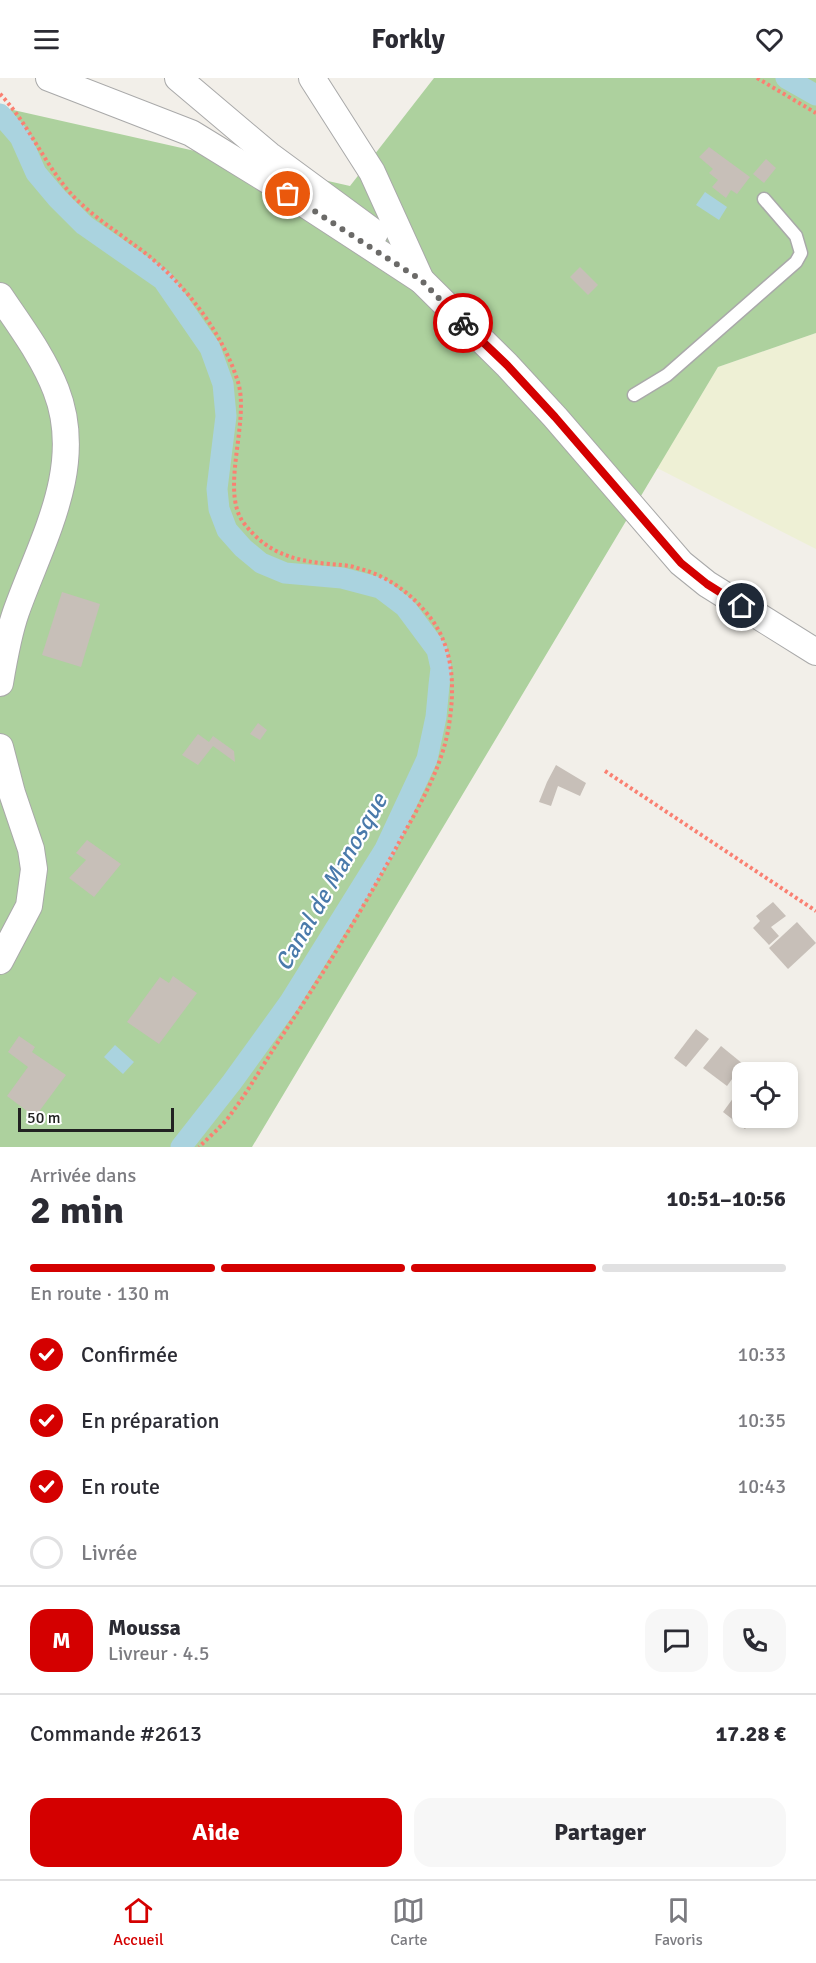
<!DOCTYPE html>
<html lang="fr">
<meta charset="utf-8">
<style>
body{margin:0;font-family:Signika,sans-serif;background:#f7f7f7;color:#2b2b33;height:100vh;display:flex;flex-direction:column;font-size:22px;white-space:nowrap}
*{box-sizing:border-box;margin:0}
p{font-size:20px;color:#7c7c81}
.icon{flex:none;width:33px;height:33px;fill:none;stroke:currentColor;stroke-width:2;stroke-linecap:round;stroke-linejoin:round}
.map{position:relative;height:1069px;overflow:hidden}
.drawer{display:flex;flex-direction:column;background:#fff;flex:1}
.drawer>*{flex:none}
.fabs{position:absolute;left:732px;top:984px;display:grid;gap:12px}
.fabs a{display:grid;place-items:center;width:66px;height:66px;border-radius:12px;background:#fff;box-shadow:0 3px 9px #0003;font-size:30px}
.scale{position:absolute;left:18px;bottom:15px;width:156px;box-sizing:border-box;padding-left:6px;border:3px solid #222;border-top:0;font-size:16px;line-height:21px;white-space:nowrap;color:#222;-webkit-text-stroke:4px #fff;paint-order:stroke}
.pin{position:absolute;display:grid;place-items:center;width:51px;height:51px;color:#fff;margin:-26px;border:3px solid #fff;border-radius:50%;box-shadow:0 2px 6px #0007}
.courier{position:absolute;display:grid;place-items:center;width:60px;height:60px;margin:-30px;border:4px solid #d40000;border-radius:50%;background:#fff;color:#222;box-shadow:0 2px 8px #0007}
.head em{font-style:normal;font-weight:700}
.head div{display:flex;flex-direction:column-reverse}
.head{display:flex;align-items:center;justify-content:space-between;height:102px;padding:0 30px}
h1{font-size:39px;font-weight:700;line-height:45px}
.bar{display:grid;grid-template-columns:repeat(4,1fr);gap:9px 6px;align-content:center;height:72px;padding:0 30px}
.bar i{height:8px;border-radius:4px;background:#e1e1e2}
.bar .current{background:#d40000}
.bar p{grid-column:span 4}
.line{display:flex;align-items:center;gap:15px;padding:0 30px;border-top:2px solid #e1e1e2}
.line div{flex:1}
.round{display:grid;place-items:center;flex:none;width:63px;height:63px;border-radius:18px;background:#f7f7f7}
ol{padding:0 30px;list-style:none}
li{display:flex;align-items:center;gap:18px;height:66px}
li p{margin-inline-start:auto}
li .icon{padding:6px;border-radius:50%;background:#d40000;color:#fff;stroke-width:4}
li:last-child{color:#7c7c81}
li i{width:33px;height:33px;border:3px solid #e1e1e2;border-radius:50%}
.action{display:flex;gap:12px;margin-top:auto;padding:12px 30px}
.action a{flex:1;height:69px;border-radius:18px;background:#d40000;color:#fff;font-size:24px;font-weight:700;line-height:69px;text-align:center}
.action a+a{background:#f7f7f7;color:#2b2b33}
header{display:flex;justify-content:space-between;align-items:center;height:78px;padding:0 30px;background:#fff;font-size:27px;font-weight:700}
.tab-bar{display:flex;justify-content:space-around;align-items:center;height:84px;border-top:2px solid #e1e1e2;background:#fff;font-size:16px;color:#7c7c81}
.tab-bar a{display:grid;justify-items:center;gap:3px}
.tab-bar .current{color:#d40000}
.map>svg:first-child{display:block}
</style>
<header><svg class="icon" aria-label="menu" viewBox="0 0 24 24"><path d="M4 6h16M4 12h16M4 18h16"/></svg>Forkly<svg class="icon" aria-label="heart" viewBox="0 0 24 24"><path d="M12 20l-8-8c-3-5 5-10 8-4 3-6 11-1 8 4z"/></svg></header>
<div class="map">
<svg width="816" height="1069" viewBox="0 0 816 1069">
<rect width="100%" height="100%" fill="#f2efe9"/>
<!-- farmland -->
<path fill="#eef0d5" d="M816 255V471L657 390 718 289Z"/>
<!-- forest -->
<path fill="#add19e" d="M434 0H816V255L718 289 252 1069H0V29L350 108Z"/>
<!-- water -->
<g fill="#aad3df">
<path d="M705 114 727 129 719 142 696 127Z"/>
<path d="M115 967 134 984 123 996 104 979Z"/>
</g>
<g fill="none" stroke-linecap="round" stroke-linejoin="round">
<!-- canal -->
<g stroke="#aad3df" stroke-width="21">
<path d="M786 0 816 17"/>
<path d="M0 36 20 59 36 95 57 120 84 147 163 202 210 270 223 306 226 338 217 411 219 431 227 452 243 470 261 485 285 495 342 500 380 510 405 529 437 572 441 590 439 607 436 639 427 681 385 771 289 925 232 1004 181 1069"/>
</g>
</g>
<!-- building -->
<g fill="#c7bfb8">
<path d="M709 69 750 99 737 116 731 112 726 120 712 109 718 102 709 95 713 91 699 79Z"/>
<path d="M766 81 776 90 764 105 753 96Z"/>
<path d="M580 189 598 207 588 217 570 199Z"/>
<path d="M62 514 100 526 81 589 42 577Z"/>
<path d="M258 645 267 652 260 662 250 656Z"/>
<path d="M198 656 209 664 213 658 234 673 235 684 213 668 198 687 182 677Z"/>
<path d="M556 687 586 705 580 718 558 708 551 728 539 724 547 704Z"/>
<path d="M87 762 121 786 94 819 69 800 86 782 76 775Z"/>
<path d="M773 824 786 838 771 849 779 858 769 867 753 850 760 843 756 838Z"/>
<path d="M797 844 816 865 788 891 769 870Z"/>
<path d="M173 898 197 915 159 966 127 944 160 899 169 905Z"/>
<path d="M696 951 709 961 686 989 674 980Z"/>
<path d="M19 958 35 969 32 974 66 997 35 1039 7 1018 28 989 8 974Z"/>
<path d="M721 968 743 986 727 1008 703 990Z"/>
<path d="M742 1008V1040H754L745 1051 723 1034Z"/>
</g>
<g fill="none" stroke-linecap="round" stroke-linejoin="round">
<defs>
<path id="lane" d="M634 317 667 297 796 184 801 175 796 158 764 121"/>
<g id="street">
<path d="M49 0 191 55 274 106 421 202"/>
<path d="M178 0 269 77 375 155"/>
<path d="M312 0 372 94 421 202 507 287 555 339 681 485 707 506 816 574"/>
<path d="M0 218C20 248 43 278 56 312 86 389 41 463 16 534 8 557 4 581 0 605"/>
<path d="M0 669 12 715 31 771 34 791 29 828 0 883"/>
</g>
</defs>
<!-- lane casing -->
<use href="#lane" stroke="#a9a9a9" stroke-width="15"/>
<!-- street casing -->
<use href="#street" stroke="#a9a9a9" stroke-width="28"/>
<!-- path -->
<g stroke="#fa8072" stroke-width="4" stroke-dasharray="3 3" stroke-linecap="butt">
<path d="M757 0 816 35"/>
<path d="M0 16C30 47 45 89 75 120 97 142 125 159 149 178 188 210 223 256 238 304 250 343 220 411 243 444 266 475 294 483 330 486 339 487 349 487 357 490 386 497 410 514 429 538 454 569 455 609 449 647 442 692 417 731 396 770 360 836 321 899 280 961 263 987 247 1015 228 1040 219 1051 208 1060 199 1069"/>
<path d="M605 693 816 833"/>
</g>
<!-- lane -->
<use href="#lane" stroke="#fff" stroke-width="12"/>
<!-- street -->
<use href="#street" stroke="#fff" stroke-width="26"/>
</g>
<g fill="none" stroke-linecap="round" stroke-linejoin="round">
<!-- done -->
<path stroke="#6b6a68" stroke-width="6" stroke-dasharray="0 10.8" d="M288 116 421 202 463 245"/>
<!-- route -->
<path stroke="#d40000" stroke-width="8" d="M463 245 507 287 555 339 681 485 707 506 742 528"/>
</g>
<g text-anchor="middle" stroke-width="4.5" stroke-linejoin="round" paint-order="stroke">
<!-- water labels -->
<g font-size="24" font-style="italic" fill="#4a7aab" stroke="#fff">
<text transform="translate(331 804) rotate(-60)" y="8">Canal de Manosque</text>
</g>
</g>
</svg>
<div class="fabs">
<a><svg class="icon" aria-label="locate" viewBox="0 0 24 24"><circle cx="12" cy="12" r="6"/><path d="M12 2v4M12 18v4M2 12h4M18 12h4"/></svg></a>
</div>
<div class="scale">50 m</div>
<div class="pin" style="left:288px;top:116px;background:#ea580c"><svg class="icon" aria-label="bag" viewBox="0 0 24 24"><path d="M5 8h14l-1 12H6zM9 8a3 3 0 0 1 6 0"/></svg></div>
<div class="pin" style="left:742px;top:528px;background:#1f2937"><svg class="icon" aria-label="home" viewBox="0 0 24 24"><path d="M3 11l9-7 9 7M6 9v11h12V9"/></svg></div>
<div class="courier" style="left:463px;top:245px"><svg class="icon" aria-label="bike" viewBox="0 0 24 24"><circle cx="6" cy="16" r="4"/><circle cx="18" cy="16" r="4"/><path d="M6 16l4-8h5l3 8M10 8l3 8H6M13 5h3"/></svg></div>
</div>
<section class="drawer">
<div class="head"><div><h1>2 min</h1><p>Arrivée dans</p></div><em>10:51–10:56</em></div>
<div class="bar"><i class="current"></i><i class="current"></i><i class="current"></i><i></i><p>En route · 130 m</p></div>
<ol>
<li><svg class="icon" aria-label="check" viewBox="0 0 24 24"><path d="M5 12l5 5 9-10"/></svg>Confirmée<p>10:33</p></li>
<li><svg class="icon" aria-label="check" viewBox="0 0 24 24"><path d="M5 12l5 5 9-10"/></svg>En préparation<p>10:35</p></li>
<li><svg class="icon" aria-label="check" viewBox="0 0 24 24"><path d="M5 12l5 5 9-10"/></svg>En route<p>10:43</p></li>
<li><i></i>Livrée</li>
</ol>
<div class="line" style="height:108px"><b class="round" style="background:#d40000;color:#fff">M</b><div><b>Moussa</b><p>Livreur · 4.5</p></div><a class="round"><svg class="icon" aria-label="chat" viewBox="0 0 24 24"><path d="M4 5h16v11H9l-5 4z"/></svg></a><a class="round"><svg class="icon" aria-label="phone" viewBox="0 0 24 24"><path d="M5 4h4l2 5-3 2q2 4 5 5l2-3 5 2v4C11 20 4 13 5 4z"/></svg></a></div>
<div class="line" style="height:78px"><div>Commande #2613</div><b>17.28 €</b></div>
<div class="action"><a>Aide</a><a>Partager</a></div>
</section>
<nav class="tab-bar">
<a class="current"><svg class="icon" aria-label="home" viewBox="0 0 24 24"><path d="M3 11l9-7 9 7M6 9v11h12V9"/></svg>Accueil</a>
<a><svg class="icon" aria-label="map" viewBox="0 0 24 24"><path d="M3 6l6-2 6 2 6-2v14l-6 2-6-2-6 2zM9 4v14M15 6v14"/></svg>Carte</a>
<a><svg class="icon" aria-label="saved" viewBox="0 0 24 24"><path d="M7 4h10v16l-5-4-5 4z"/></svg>Favoris</a>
</nav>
